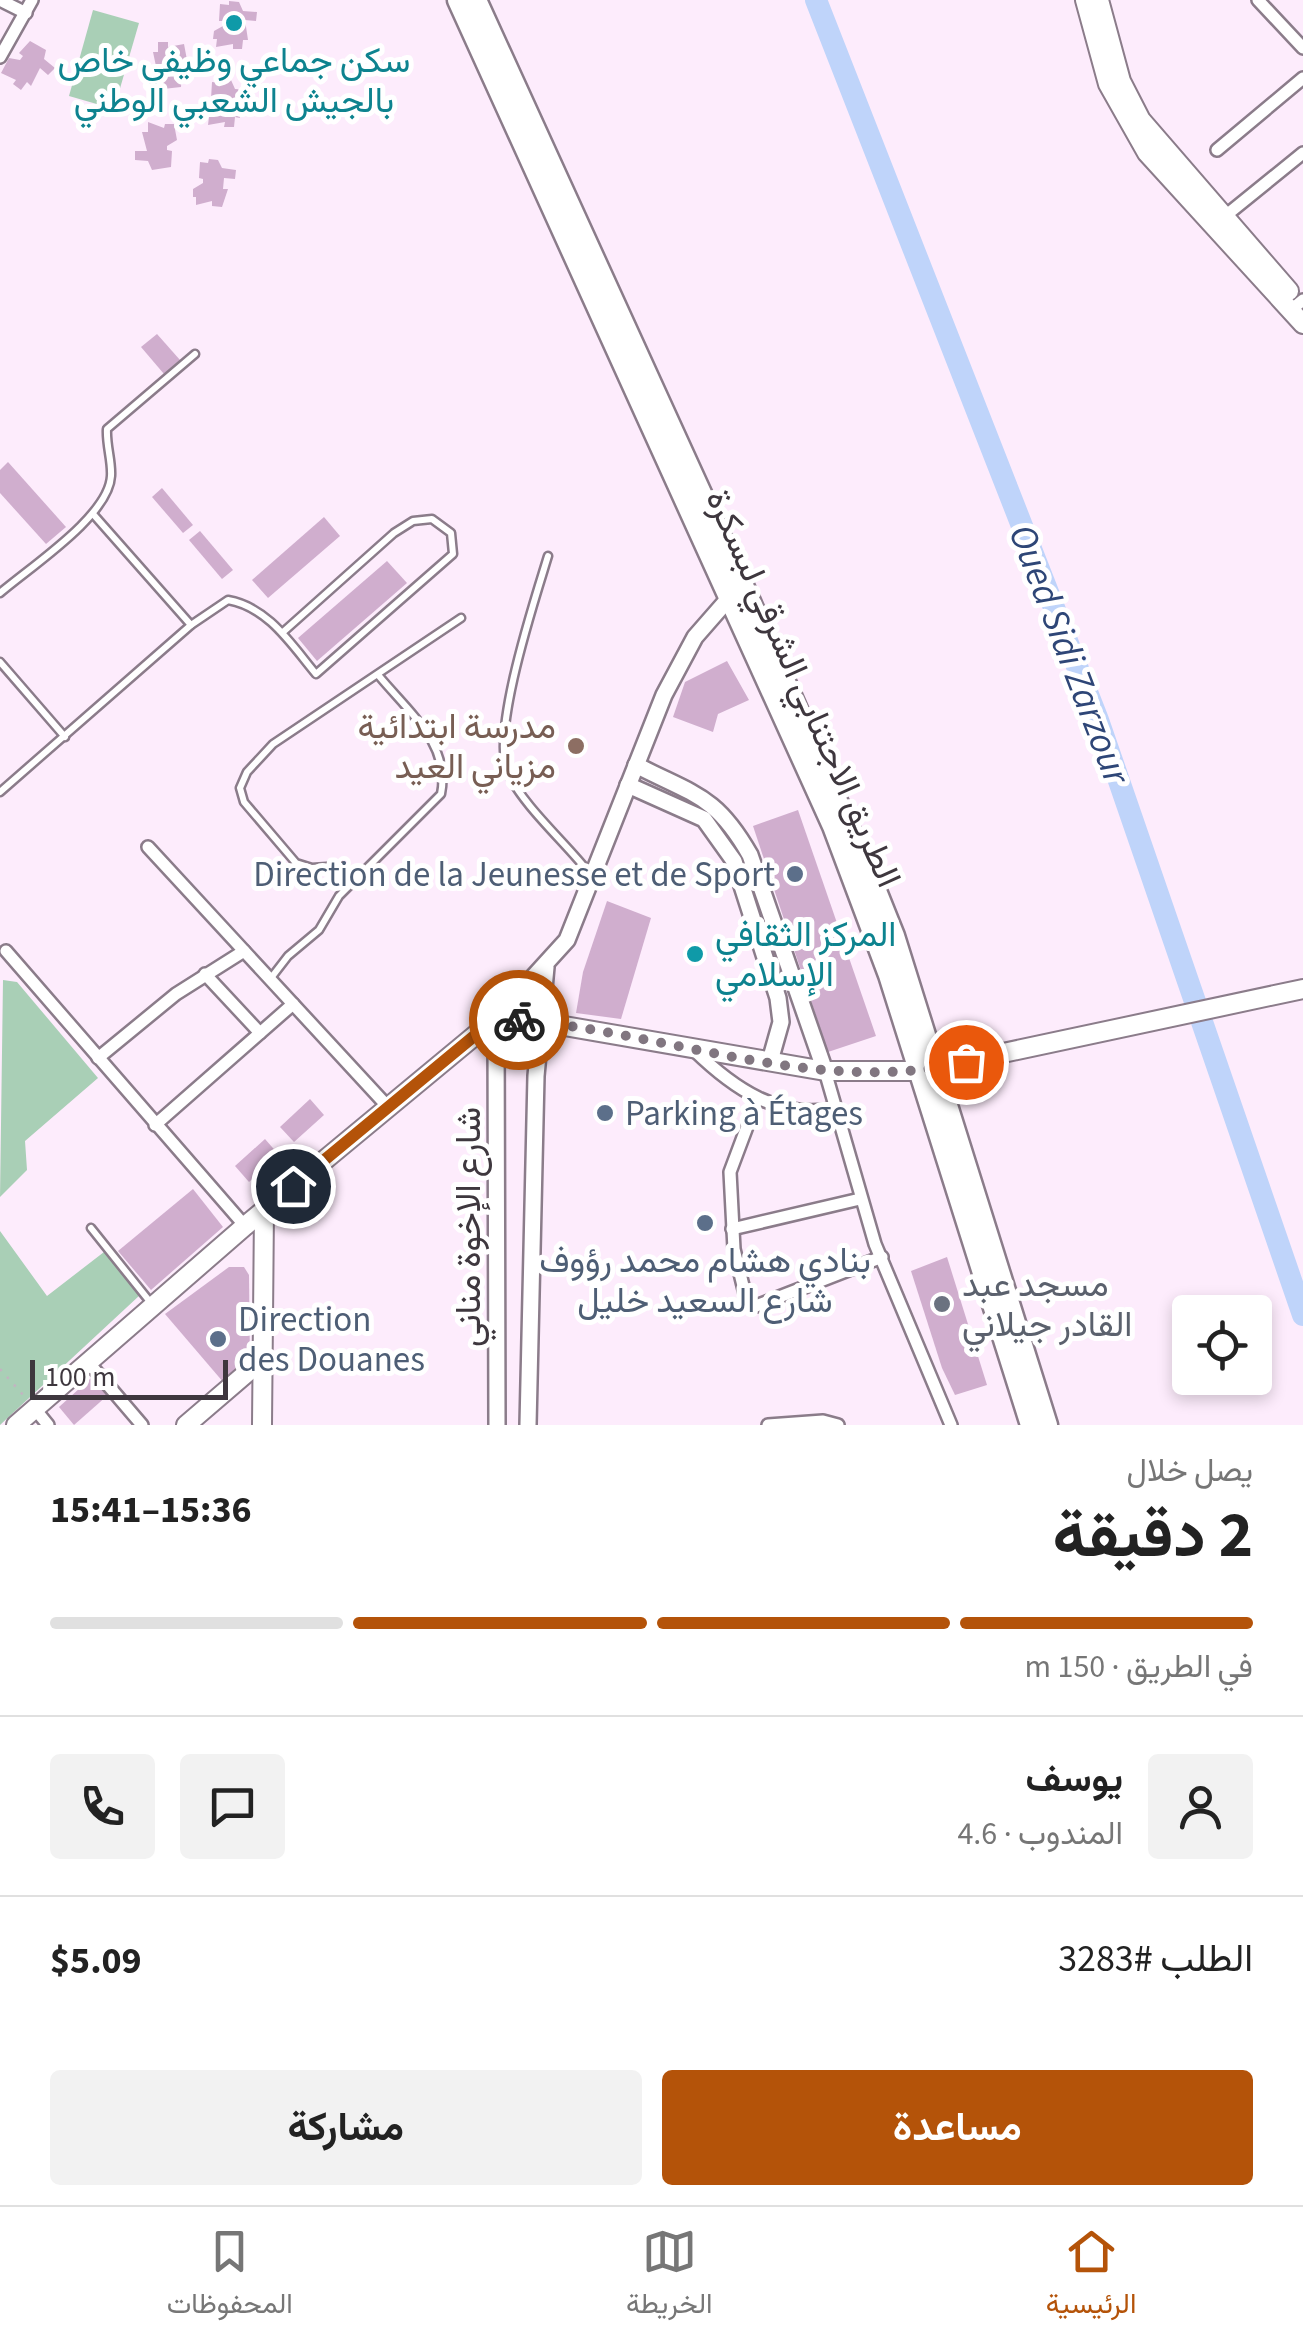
<!DOCTYPE html>
<html lang="ar">
<meta charset="utf-8">
<style>
body{margin:0;font-family:"Source Sans 3",Vazirmatn,sans-serif;background:#f2f2f2;color:#222;direction:rtl;height:100vh;display:flex;flex-direction:column;font-size:38px;white-space:nowrap}
*{box-sizing:border-box;margin:0}
p{font-size:32px;color:#767676}
.icon{flex:none;width:55px;height:55px;fill:none;stroke:currentColor;stroke-width:2;stroke-linecap:round;stroke-linejoin:round}
.map{position:relative;height:1425px;overflow:hidden;direction:ltr}
.side{display:flex;flex-direction:column;background:#fff;flex:1}
.side>*{flex:none}
.fabs{position:absolute;left:1172px;top:1295px;display:grid;gap:20px}
.fabs a{display:grid;place-items:center;width:100px;height:100px;border-radius:10px;background:#fff;box-shadow:0 5px 15px #0003;font-size:50px}
.scale{position:absolute;left:30px;bottom:25px;width:198px;box-sizing:border-box;padding-left:10px;border:5px solid #3e373e;border-top:0;font-size:28px;line-height:35px;white-space:nowrap;color:#3e373e;-webkit-text-stroke:8px #fff;paint-order:stroke}
.pin{position:absolute;display:grid;place-items:center;width:85px;height:85px;color:#fff;margin:-42px;border:5px solid #fff;border-radius:50%;box-shadow:0 2px 10px #0007}
.courier{position:absolute;display:grid;place-items:center;width:100px;height:100px;margin:-50px;border:8px solid #b45309;border-radius:50%;background:#fff;color:#222;box-shadow:0 2px 12px #0007}
.head em{font-style:normal;font-weight:700}
.head div{display:flex;flex-direction:column-reverse}
.head{display:flex;align-items:center;justify-content:space-between;height:170px;padding:0 50px}
h1{font-size:65px;font-weight:700;line-height:75px}
.bar{display:grid;grid-template-columns:repeat(4,1fr);gap:15px 10px;align-content:center;height:120px;padding:0 50px}
.bar i{height:12px;border-radius:8px;background:#e0e0e0}
.bar .active{background:#b45309}
.bar p{grid-column:span 4}
.line{display:flex;align-items:center;gap:25px;padding:0 50px;border-top:2px solid #e0e0e0}
.line div{flex:1}
.round{display:grid;place-items:center;flex:none;width:105px;height:105px;border-radius:10px;background:#f2f2f2}
.action{display:flex;gap:20px;margin-top:auto;padding:20px 50px}
.action a{flex:1;height:115px;border-radius:10px;background:#b45309;color:#fff;font-size:40px;font-weight:700;line-height:115px;text-align:center}
.action a+a{background:#f2f2f2;color:#222}
.menu{display:flex;justify-content:space-around;align-items:center;height:140px;border-top:2px solid #e0e0e0;background:#fff;font-size:28px;color:#767676}
.menu a{display:grid;justify-items:center;gap:5px}
.menu .active{color:#b45309}
.map>svg:first-child{display:block}
</style>
<div class="map">
<svg width="1303" height="1425" viewBox="0 0 1303 1425">
<rect width="100%" height="100%" fill="#fdecfc"/>
<!-- green -->
<g fill="#a9cfb6">
<path d="M93 10 139 23 114 109 69 96Z"/>
<path d="M3 980 17 982 98 1078 25 1141 27 1170 0 1197Z"/>
<path d="M0 1231 47 1296 104 1252 140 1295 0 1425Z"/>
</g>
<g fill="none" stroke-linecap="round" stroke-linejoin="round">
<!-- river -->
<path stroke="#bfd4fa" stroke-width="22" d="M816 0 1098 720 1303 1315"/>
</g>
<!-- building -->
<g fill="#d0aece">
<path d="M229 1 239 2 243 11 257 12 256 21 245 20 248 40H243L242 49H233V44L216 47 217 39H213L214 31 223 26 224 21H219L220 4 229 5Z"/>
<path d="M30 41 46 50 44 59 55 68 48 75 40 68 31 86 27 82 21 90 13 84 16 80 1 73 9 58 20 60 23 56 19 53Z"/>
<path d="M158 42H168V47L184 44 187 60 178 65V70H182L181 87 163 89 159 80H145V70L157 71 153 52H158Z"/>
<path d="M221 79 231 80 235 89 248 90V99H236L240 118 235 117 234 127H224L225 122 208 125 209 117H205V109L215 104V99H211L212 82 221 83Z"/>
<path d="M148 122 164 128 165 124H174L177 140 167 146V150L172 151 171 167 152 170 148 161 135 160V151H147L142 132H148Z"/>
<path d="M209 159 218 160 222 168 236 170 235 179 224 178 223 189H228L222 207 212 206V201L196 205V197H193V189L203 183V179L199 178 200 162 208 163Z"/>
<path d="M157 334 180 360 164 374 141 347Z"/>
<path d="M8 462 66 527 46 544 0 493V470Z"/>
<path d="M162 488 193 525 183 533 152 497Z"/>
<path d="M324 517 340 536 268 598 252 580Z"/>
<path d="M200 531 233 570 222 579 189 540Z"/>
<path d="M387 561 407 583 317 661 298 638Z"/>
<path d="M727 661 749 700 718 714 713 732 673 717 685 682Z"/>
<path d="M798 810 876 1036 828 1052 753 826Z"/>
<path d="M607 901 651 918 621 1019 576 1013 583 972Z"/>
<path d="M310 1099 324 1115 294 1142 280 1127Z"/>
<path d="M265 1139 279 1155 249 1182 235 1166Z"/>
<path d="M193 1189 223 1227 151 1290 118 1251Z"/>
<path d="M947 1257 987 1385 955 1395 942 1368 911 1271Z"/>
<path d="M229 1267H244L249 1275 250 1364 224 1383 165 1314Z"/>
<path d="M91 1378 108 1395 74 1425 59 1407Z"/>
</g>
<g fill="none" stroke-linecap="round" stroke-linejoin="round">
<defs>
<g id="service">
<path d="M93 514 191 625"/>
<path d="M548 556C535 599 490 734 508 773 524 807 566 843 590 874"/>
<path d="M0 593C30 567 109 516 111 476 112 461 106 445 107 429L195 354"/>
<path d="M0 662 65 737"/>
<path d="M0 792 191 625 228 600C268 607 291 644 316 674L453 554 451 533 432 519 413 521 394 533 282 633"/>
<path d="M354 881 341 866 312 868 296 863 244 802 240 788 247 772 273 744 461 618"/>
<path d="M271 978 288 956 319 930 339 896 441 794C451 745 408 711 379 676"/>
<path d="M91 1228 151 1303"/>
</g>
<g id="minor">
<path d="M0 0 26 13"/>
<path d="M1258 0 1303 48"/>
<path d="M0 57 32 0"/>
<path d="M1217 150 1303 78"/>
<path d="M1224 217 1303 153"/>
<path d="M1291 310 1303 300"/>
<path d="M148 847 389 1108"/>
<path d="M6 951 245 1226"/>
<path d="M205 974 260 1033"/>
<path d="M694 1050C732 1087 779 1121 836 1108"/>
<path d="M98 1058 176 994 244 951"/>
<path d="M825 1071 875 1244 951 1425"/>
<path d="M757 1100 730 1172 734 1249 747 1302 756 1306 882 1257"/>
<path d="M155 1125 293 1004"/>
<path d="M732 1229 860 1199"/>
<path d="M89 1363 142 1425"/>
<path d="M35 1409 48 1425"/>
<path d="M768 1425 823 1421 838 1425"/>
</g>
<g id="tertiary">
<path d="M636 765C694 795 716 795 750 855L825 1071"/>
<path d="M628 785 704 819 734 861 778 998 781 1022 770 1061"/>
<path d="M497 1425 496 1018 567 940 664 695 695 637 730 597"/>
<path d="M528 1425 536 1076 546 967"/>
</g>
<g id="secondary">
<path d="M1085 0 1108 84 1147 153 1303 324"/>
<path d="M1099 0 1121 81 1141 120 1289 291"/>
<path d="M16 1425 245 1226 496 1018 541 1022 825 1071H919L1303 989"/>
<path d="M186 1425 263 1359"/>
<path d="M262 1425 264 1210"/>
</g>
<g id="trunk">
<path d="M458 0 833 826 889 975 1031 1425"/>
<path d="M476 0 741 581 874 886 894 936 1047 1425"/>
</g>
</defs>
<!-- service casing -->
<use href="#service" stroke="#8b7c8a" stroke-width="11"/>
<!-- minor casing -->
<use href="#minor" stroke="#8b7c8a" stroke-width="16"/>
<!-- tertiary casing -->
<use href="#tertiary" stroke="#8b7c8a" stroke-width="20"/>
<!-- secondary casing -->
<use href="#secondary" stroke="#8b7c8a" stroke-width="22"/>
<!-- trunk casing -->
<use href="#trunk" stroke="#8b7c8a" stroke-width="25"/>
<!-- path -->
<g stroke="#c2b4c1" stroke-width="2.5" stroke-dasharray="2.5 8" stroke-linecap="butt">
<path d="M972 1337 983 1334"/>
<path d="M0 1369 24 1396"/>
</g>
<!-- service -->
<use href="#service" stroke="#fff" stroke-width="6"/>
<!-- minor -->
<use href="#minor" stroke="#fff" stroke-width="11"/>
<!-- tertiary -->
<use href="#tertiary" stroke="#fff" stroke-width="15"/>
<!-- secondary -->
<use href="#secondary" stroke="#fff" stroke-width="18"/>
<!-- trunk -->
<use href="#trunk" stroke="#fff" stroke-width="20"/>
</g>
<g fill="none" stroke-linecap="round" stroke-linejoin="round">
<!-- done -->
<path stroke="#817680" stroke-width="10" stroke-dasharray="0 18" d="M519 1020C665 1032 820 1097 966 1062"/>
<!-- route -->
<path stroke="#b45309" stroke-width="12" d="M293 1186 496 1018 519 1020"/>
</g>
<!-- markers -->
<g fill="#0f9aa8" stroke="#fff" stroke-width="4">
<circle cx="234" cy="23" r="10"/>
<circle cx="695" cy="954" r="10"/>
</g>
<circle fill="#8d6e63" stroke="#fff" stroke-width="4" cx="576" cy="746" r="10"/>
<g fill="#5c6f8a" stroke="#fff" stroke-width="4">
<circle cx="795" cy="874" r="10"/>
<circle cx="605" cy="1113" r="10"/>
<circle cx="705" cy="1223" r="10"/>
<circle cx="218" cy="1339" r="10"/>
</g>
<circle fill="#6b7280" stroke="#fff" stroke-width="4" cx="942" cy="1304" r="10"/>
<g text-anchor="middle" stroke-width="10" stroke-linejoin="round" paint-order="stroke">
<!-- culture labels -->
<g font-size="35" fill="#0d838f" stroke="#fff">
<text x="234" y="72">سكن جماعي وظيفي خاص<tspan x="234" dy="40">بالجيش الشعبي الوطني</tspan></text>
<text x="715" y="946" text-anchor="start">المركز الثقافي<tspan x="715" dy="40">الإسلامي</tspan></text>
</g>
<!-- street labels -->
<g font-size="35" fill="#3e373e" stroke="#fff">
<text transform="translate(804 688) rotate(66)" y="12">الطريق الاجتنابي الشرقي لبسكرة</text>
<text transform="translate(468 1227) rotate(-90)" y="12">شارع الإخوة مناني</text>
</g>
<!-- education labels -->
<g font-size="35" fill="#785e54" stroke="#fff" text-anchor="end">
<text x="556" y="738">مدرسة ابتدائية<tspan x="556" dy="40">مزياني العيد</tspan></text>
</g>
<!-- service labels -->
<g font-size="35" fill="#4e5e75" stroke="#fff" text-anchor="start">
<text x="775" y="886" text-anchor="end">Direction de la Jeunesse et de Sport</text>
<text x="625" y="1125">Parking à Étages</text>
<text x="705" y="1272" text-anchor="middle">بنادي هشام محمد رؤوف<tspan x="705" dy="40">شارع السعيد خليل</tspan></text>
<text x="238" y="1331">Direction<tspan x="238" dy="40">des Douanes</tspan></text>
</g>
<!-- worship labels -->
<g font-size="35" fill="#5b616d" stroke="#fff" text-anchor="start">
<text x="962" y="1296">مسجد عبد<tspan x="962" dy="40">القادر جيلاني</tspan></text>
</g>
<!-- water labels -->
<g font-size="38" font-style="italic" fill="#2e4677" stroke="#fff">
<text transform="translate(1070 654) rotate(69)" y="13">Oued Sidi Zarzour</text>
</g>
</g>
</svg>
<div class="fabs">
<a><svg class="icon" aria-label="locate" viewBox="0 0 24 24"><circle cx="12" cy="12" r="6"/><path d="M12 2v4M12 18v4M2 12h4M18 12h4"/></svg></a>
</div>
<div class="scale">100 m</div>
<div class="pin" style="left:966px;top:1062px;background:#ea580c"><svg class="icon" aria-label="bag" viewBox="0 0 24 24"><path d="M5 8h14l-1 12H6zM9 8a3 3 0 0 1 6 0"/></svg></div>
<div class="pin" style="left:293px;top:1186px;background:#1f2937"><svg class="icon" aria-label="home" viewBox="0 0 24 24"><path d="M3 11l9-7 9 7M6 9v11h12V9"/></svg></div>
<div class="courier" style="left:519px;top:1020px"><svg class="icon" aria-label="bike" viewBox="0 0 24 24"><circle cx="6" cy="16" r="4"/><circle cx="18" cy="16" r="4"/><path d="M6 16l4-8h5l3 8M10 8l3 8H6M13 5h3"/></svg></div>
</div>
<section class="side">
<div class="head"><div><h1>2 دقيقة</h1><p>يصل خلال</p></div><em>15:36–15:41</em></div>
<div class="bar"><i class="active"></i><i class="active"></i><i class="active"></i><i></i><p>في الطريق · 150 m</p></div>
<div class="line" style="height:180px"><a class="round"><svg class="icon" aria-label="person" viewBox="0 0 24 24"><circle cx="12" cy="8" r="4"/><path d="M4 21q1-7 8-7t8 7"/></svg></a><div><b>يوسف</b><p>المندوب · 4.6</p></div><a class="round"><svg class="icon" aria-label="chat" viewBox="0 0 24 24"><path d="M4 5h16v11H9l-5 4z"/></svg></a><a class="round"><svg class="icon" aria-label="phone" viewBox="0 0 24 24"><path d="M5 4h4l2 5-3 2q2 4 5 5l2-3 5 2v4C11 20 4 13 5 4z"/></svg></a></div>
<div class="line" style="height:130px"><div>الطلب #3283</div><b>$5.09</b></div>
<div class="action"><a>مساعدة</a><a>مشاركة</a></div>
</section>
<nav class="menu">
<a class="active"><svg class="icon" aria-label="home" viewBox="0 0 24 24"><path d="M3 11l9-7 9 7M6 9v11h12V9"/></svg>الرئيسية</a>
<a><svg class="icon" aria-label="map" viewBox="0 0 24 24"><path d="M3 6l6-2 6 2 6-2v14l-6 2-6-2-6 2zM9 4v14M15 6v14"/></svg>الخريطة</a>
<a><svg class="icon" aria-label="saved" viewBox="0 0 24 24"><path d="M7 4h10v16l-5-4-5 4z"/></svg>المحفوظات</a>
</nav>
